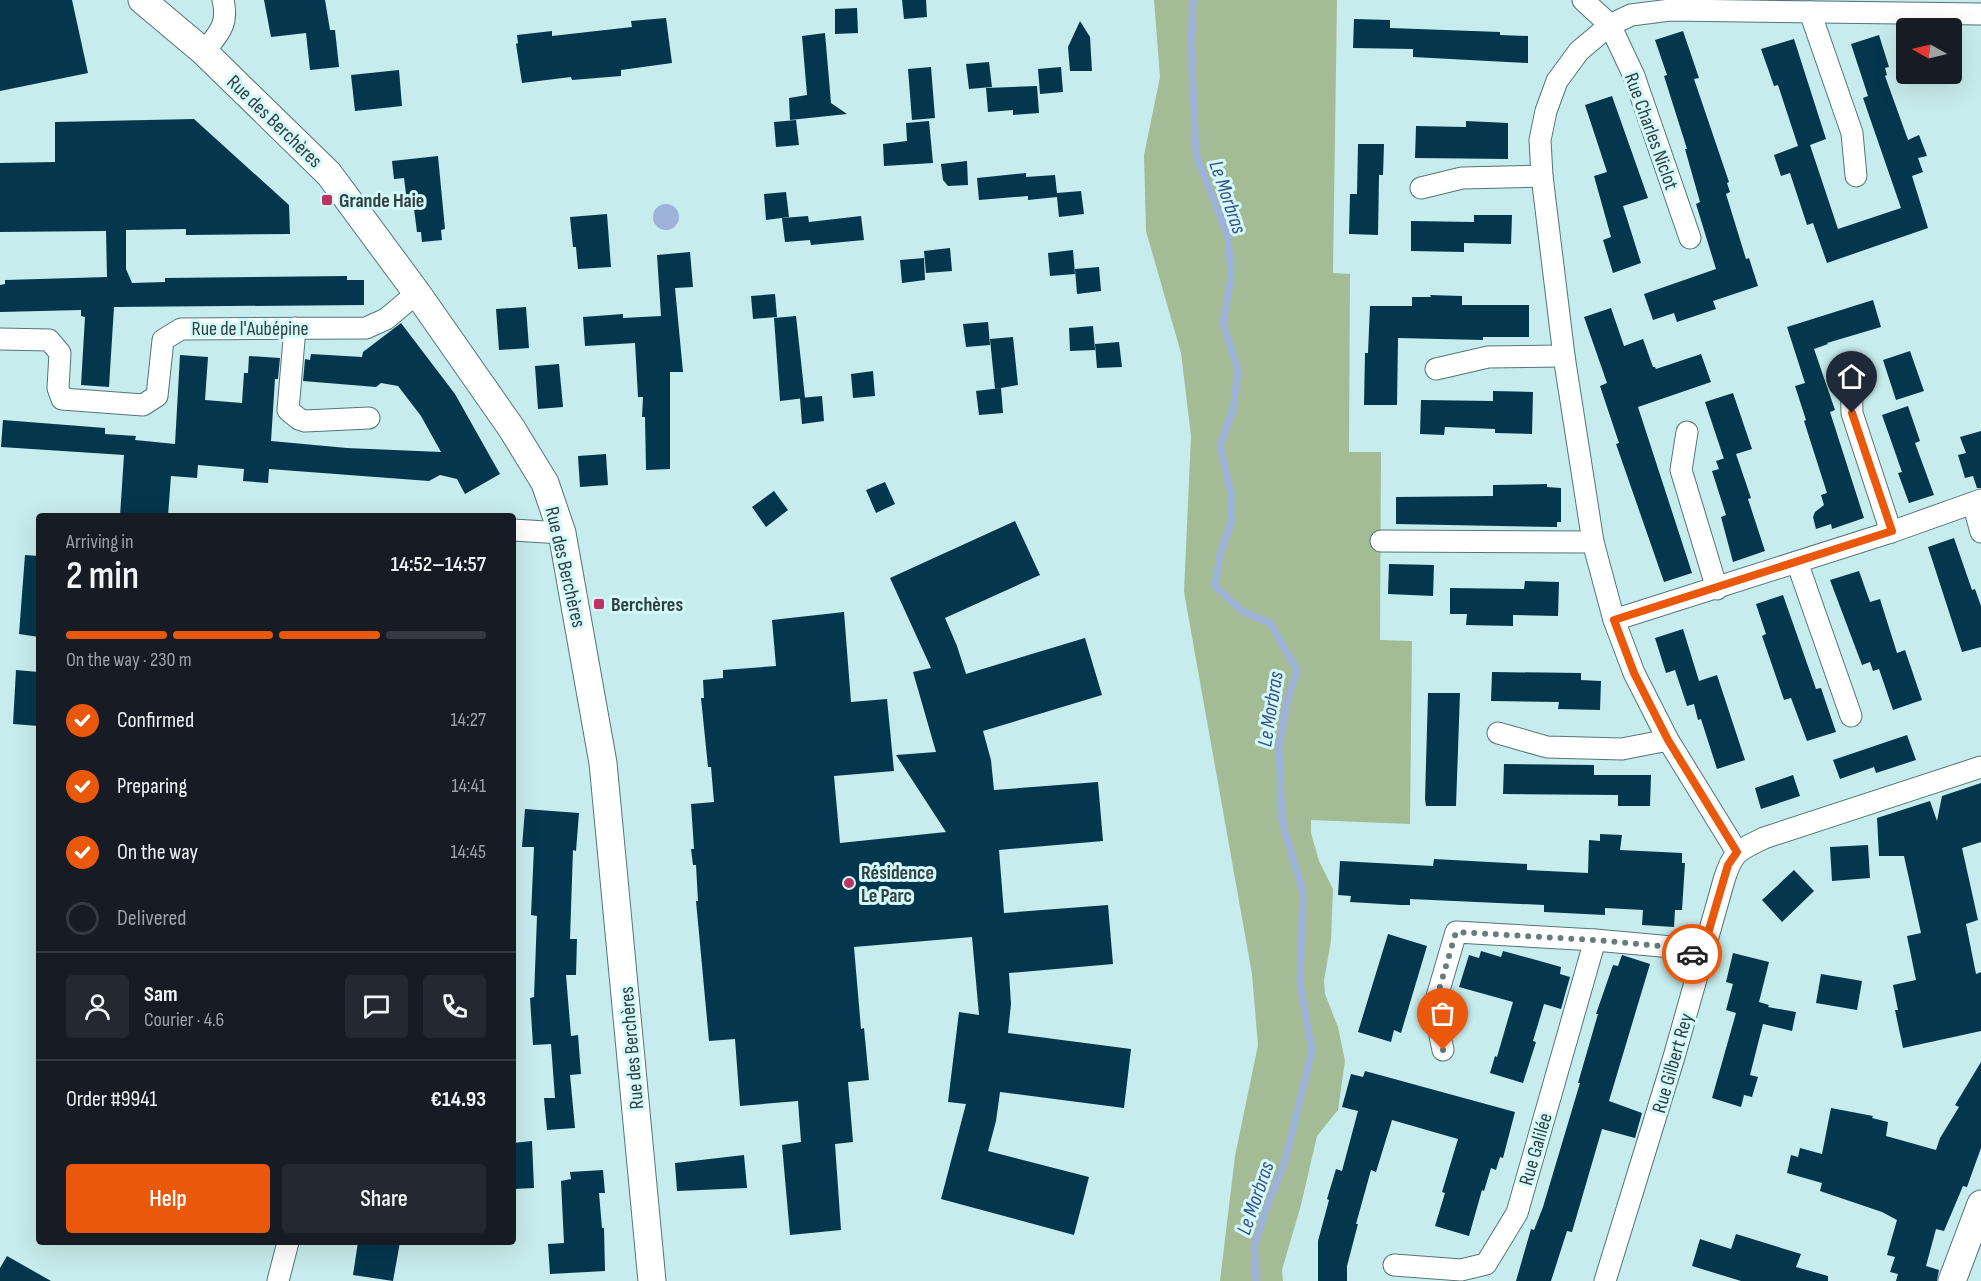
<!DOCTYPE html>
<meta charset="utf-8">
<style>
body{margin:0;font-family:"Sofia Sans Condensed",sans-serif;background:#242831;color:#f1f3f6;height:100vh;display:flex;flex-direction:column;font-size:22px;white-space:nowrap}
*{box-sizing:border-box;margin:0}
p{font-size:20px;color:#9ea1a6}
.icon{flex:none;width:33px;height:33px;fill:none;stroke:currentColor;stroke-width:2;stroke-linecap:round;stroke-linejoin:round}
.map{position:relative;flex:1;overflow:hidden}
.sheet{position:absolute;left:36px;top:513px;width:480px;height:732px;display:flex;flex-direction:column;background:#171b24;border-radius:6px;box-shadow:0 6px 24px #0002}
.sheet>*{flex:none}
.needle{width:39px;rotate:278deg}
.controls{position:absolute;left:1896px;top:18px;display:grid;gap:12px}
.controls a{display:grid;place-items:center;width:66px;height:66px;border-radius:6px;background:#171b24;box-shadow:0 6px 24px #0002;font-size:30px}
.pin{position:absolute;display:grid;place-items:center;width:51px;height:51px;color:#fff;margin:-62px -26px;border-radius:50% 50% 50% 0;rotate:-45deg;box-shadow:0 0 6px #0007}
.pin .icon{rotate:45deg}
.courier{position:absolute;display:grid;place-items:center;width:60px;height:60px;margin:-30px;border:4px solid #ea580c;border-radius:50%;background:#fff;color:#222;box-shadow:0 2px 8px #0007}
.head em{font-style:normal;font-weight:600}
.head div{display:flex;flex-direction:column-reverse}
.head{display:flex;align-items:center;justify-content:space-between;height:102px;padding:0 30px}
h1{font-size:39px;font-weight:600;line-height:45px}
.bar{display:grid;grid-template-columns:repeat(4,1fr);gap:9px 6px;align-content:center;height:72px;padding:0 30px}
.bar i{height:8px;border-radius:4px;background:#363941}
.bar .current{background:#ea580c}
.bar p{grid-column:span 4}
.line{display:flex;align-items:center;gap:15px;padding:0 30px;border-top:2px solid #363941}
.line div{flex:1}
.round{display:grid;place-items:center;flex:none;width:63px;height:63px;border-radius:6px;background:#242831}
ol{padding:0 30px;list-style:none}
li{display:flex;align-items:center;gap:18px;height:66px}
li p{margin-inline-start:auto}
li .icon{padding:6px;border-radius:50%;background:#ea580c;color:#fff;stroke-width:4}
li:last-child{color:#9ea1a6}
li i{width:33px;height:33px;border:3px solid #363941;border-radius:50%}
.cta{display:flex;gap:12px;margin-top:auto;padding:12px 30px}
.cta a{flex:1;height:69px;border-radius:6px;background:#ea580c;color:#fff;font-size:24px;font-weight:600;line-height:69px;text-align:center}
.cta a+a{background:#242831;color:#f1f3f6}
.map>svg:first-child{display:block}
</style>
<div class="map">
<svg width="1981" height="1281" viewBox="0 0 1981 1281">
<rect width="100%" height="100%" fill="#c7eced"/>
<!-- green -->
<path fill="#a4bc95" d="M1154 0H1337L1333 273 1350 274 1349 452H1381L1380 640 1412 641 1410 824 1311 820V833L1319 861 1333 889 1331 941 1324 980 1325 994 1338 1027 1345 1061 1338 1110 1317 1136 1301 1205 1282 1270 1283 1281H1220L1235 1156 1258 1045 1252 974 1184 592 1191 436 1181 353 1146 231 1144 155 1160 77Z"/>
<!-- water -->
<circle fill="#9db1d9" cx="666" cy="217" r="13"/>
<g fill="none" stroke-linecap="round" stroke-linejoin="round">
<!-- stream -->
<path stroke="#9db1d9" stroke-width="7" d="M1193 0 1191 43 1196 155 1228 236 1231 277 1223 324 1238 370 1233 409 1220 446 1231 493V523L1220 554 1215 586 1242 611 1270 623 1297 670 1287 702 1279 746 1282 821 1303 893 1300 983 1312 1051 1285 1161 1266 1209 1254 1247 1256 1281"/>
</g>
<!-- building -->
<g fill="#04374d">
<path d="M0 0H72L88 73 0 91Z"/>
<path d="M264 0H325L330 30H335L339 67 310 70 306 33 271 37Z"/>
<path d="M902 0H926L927 17 904 19Z"/>
<path d="M857 8 858 33 835 34V9Z"/>
<path d="M666 18 672 63 621 70V76L572 80 571 77 522 83 516 44 518 43 517 35 552 31V36L632 27 631 21Z"/>
<path d="M1354 19 1390 20V28L1500 32V35L1528 36V63L1413 57V49L1353 48Z"/>
<path d="M1080 21 1090 37 1092 71H1070L1068 47Z"/>
<path d="M1683 31 1699 78 1694 79 1729 182 1727 183 1730 192 1726 194 1746 259 1749 258 1758 286 1713 301 1716 309 1677 322 1674 313 1653 320 1644 294 1716 269 1696 204 1700 202 1685 149H1687L1664 76 1667 75 1655 40Z"/>
<path d="M825 33 831 103 847 114 790 120 789 98 807 95 802 36Z"/>
<path d="M1879 35 1889 67 1885 68 1887 75 1885 76 1908 140 1919 135 1927 156 1918 158 1923 172 1912 176 1928 228 1827 263 1813 223 1807 225 1790 173 1781 176 1774 155 1798 146 1778 85 1774 86 1761 49 1794 39 1826 139 1810 145 1838 229 1901 208 1863 98 1868 96 1851 44Z"/>
<path d="M989 62 992 87 969 89 966 64Z"/>
<path d="M931 67 935 118 912 120 908 69Z"/>
<path d="M1061 67 1063 92 1040 94 1038 69Z"/>
<path d="M399 70 402 106 355 111 351 75Z"/>
<path d="M1037 86 1039 113 1013 115V110L988 112 986 88Z"/>
<path d="M1612 96 1648 198 1623 206 1641 263 1613 273 1603 240 1611 237 1594 176 1607 172 1585 105Z"/>
<path d="M194 119 289 205 290 234 186 235V229L126 230V269L132 283 165 282V278L347 276V280H364V305L114 307 109 387 81 385 85 317 81 316V310L0 312V285L5 284V280L107 277 106 231 0 232V163L55 162V122Z"/>
<path d="M796 120 799 145 776 147 774 122Z"/>
<path d="M929 121 933 163 884 166 883 144 907 141 906 123Z"/>
<path d="M1466 121 1508 123V159L1415 158 1416 126 1466 127Z"/>
<path d="M1358 144H1384L1383 175H1379L1378 235 1349 234 1350 194H1357Z"/>
<path d="M438 156 445 229 441 230 442 240 422 242 421 232H417L413 201 407 202 404 178 394 179 392 161Z"/>
<path d="M967 161 968 185 948 186 943 180 941 164Z"/>
<path d="M1026 173V177L1055 175 1057 193 1081 191 1084 214 1059 217 1057 197 1028 200V196L979 200 977 178Z"/>
<path d="M786 192 789 217 766 220 764 194Z"/>
<path d="M607 214 611 267 578 269 576 247H573L570 217Z"/>
<path d="M1474 215H1512L1511 244 1464 243V252L1411 251V221L1474 222Z"/>
<path d="M808 216 809 222 861 216 864 240 811 245 810 240 785 242 782 218Z"/>
<path d="M950 248 952 271 926 273 924 251Z"/>
<path d="M1073 250 1075 274 1050 276 1048 253Z"/>
<path d="M690 252 693 287 675 288 683 372H670V469L646 470 645 417H642L643 397H638L635 343 585 346 583 317 623 314V318L661 316 657 255Z"/>
<path d="M924 258 925 280 902 283 900 260Z"/>
<path d="M1099 267 1101 291 1077 294 1075 269Z"/>
<path d="M775 294 777 317 753 319 751 296Z"/>
<path d="M1430 295 1462 296V305H1529V337H1483V340L1398 338 1397 405H1364L1365 353H1368L1370 306H1412V297H1431Z"/>
<path d="M1873 300 1881 327 1827 343 1828 344 1814 349 1835 410 1830 412 1864 518 1832 529 1831 524 1816 529 1813 517 1815 512 1824 505 1821 495 1827 493 1804 421 1806 420 1795 386 1805 383 1787 327Z"/>
<path d="M526 307 529 348 499 350 496 309Z"/>
<path d="M1611 308 1624 346 1643 339 1653 367H1655L1656 369 1701 354 1711 382 1638 407 1692 573 1664 582 1616 444 1619 443 1600 386 1607 383 1584 317Z"/>
<path d="M796 316 805 398 780 401 774 318Z"/>
<path d="M988 322 990 345 966 347 963 324Z"/>
<path d="M401 323 455 394 500 474 465 494 457 479 440 475 429 481 269 469 268 483 243 481 244 469 198 465 197 478 171 476 168 516H120L124 455 1 447 3 420 105 428V434L136 436 135 440 175 444 180 355 208 357 205 400 242 403 244 373H248L249 356 280 358 278 379H275L271 441 347 448 441 452 421 416 398 386 381 383 376 387 303 381 305 359 310 360 311 354 362 357 363 352Z"/>
<path d="M1093 326 1095 350 1070 351 1069 328Z"/>
<path d="M1013 337 1018 385 995 389 990 339Z"/>
<path d="M1119 342 1122 367 1097 368 1095 344Z"/>
<path d="M1910 351 1924 391 1896 400 1883 360Z"/>
<path d="M559 364 563 407 538 409 535 366Z"/>
<path d="M873 371 875 396 853 398 851 374Z"/>
<path d="M1001 388 1003 413 979 415 976 391Z"/>
<path d="M1493 391 1533 392 1532 434 1495 433V429L1445 427 1444 435 1420 434 1421 400 1493 401Z"/>
<path d="M1733 393 1752 449 1736 454 1751 498 1748 499 1765 551 1733 562 1721 517 1726 515 1712 471 1719 469 1716 461 1734 455 1724 459 1705 402Z"/>
<path d="M822 396 824 421 802 424 800 398Z"/>
<path d="M1908 406 1920 441 1915 443 1934 495 1909 503 1898 473 1902 472 1882 415Z"/>
<path d="M1981 431V488H1977L1973 476 1965 478 1958 455 1966 453 1960 437Z"/>
<path d="M606 454 608 485 580 487 578 456Z"/>
<path d="M885 482 895 504 876 513 866 490Z"/>
<path d="M1547 484V487L1561 488V522H1557V527L1396 524V497L1493 496V485Z"/>
<path d="M774 491 788 510 766 527 752 507Z"/>
<path d="M1015 521 1040 575 945 618 957 646 966 674 1085 638 1102 695 983 731 991 760 994 790 1098 782 1103 841 999 850 1004 913 1108 905 1113 964 1009 973 1011 1004 1008 1033 1131 1049 1124 1108 1000 1092 996 1121 988 1151 1089 1177 1074 1235 941 1199 966 1104 948 1102 959 1012 979 1015 972 937 854 947 861 1029 864 1028 869 1080 848 1082 853 1142 835 1144 841 1230 790 1235 782 1145 801 1142 798 1101 740 1106 735 1039 709 1041 696 901H698L696 865H693L691 849H694L691 804 714 802 711 767H708L701 698H704L703 680 723 678V670L776 666 772 620 844 612 851 702 887 699 894 771 834 776 840 843 946 832 896 755 936 752 913 672 931 668 890 578Z"/>
<path d="M1954 538 1972 590 1975 589 1981 606V647L1962 652 1928 547Z"/>
<path d="M25 555 39 556V637L19 634Z"/>
<path d="M1389 564 1434 565 1433 596 1388 594Z"/>
<path d="M1859 571 1870 602 1880 599 1897 653 1905 650 1922 700 1893 710 1879 669 1873 671 1870 662 1862 665 1830 580Z"/>
<path d="M1525 581 1559 582 1558 616 1513 615V626L1466 625 1467 614H1450V588L1524 589Z"/>
<path d="M1783 595 1816 689 1821 688 1836 732 1807 741 1791 698 1784 700 1762 636 1766 634 1756 604Z"/>
<path d="M1683 629 1699 681 1717 675 1745 760 1717 769 1701 719 1698 720 1694 704 1687 706 1675 670 1666 673 1655 638Z"/>
<path d="M16 670 39 672V726L13 724Z"/>
<path d="M1492 672 1581 673V680L1601 681 1600 710 1558 709 1559 702 1491 701Z"/>
<path d="M1428 693H1460L1456 806H1426L1425 799Z"/>
<path d="M1907 735 1916 760 1876 773 1874 767 1840 779 1833 760Z"/>
<path d="M1504 764 1594 765V775H1651L1650 806H1618V795L1503 794Z"/>
<path d="M1793 775 1800 796 1761 809 1755 788Z"/>
<path d="M1981 783V842L1962 848 1978 920 1966 924 1976 974 1981 972V1031L1903 1048 1895 1010H1898L1893 985 1916 980 1907 936 1921 933 1904 856H1879L1877 818 1930 801 1937 821 1942 796Z"/>
<path d="M525 809 579 813 576 851 573 850 570 939H577L576 975H566L571 1036 578 1035 581 1074 570 1075 575 1128 547 1130 544 1098H555L551 1044 533 1045 530 998 534 997 537 916 531 915 534 847H522Z"/>
<path d="M1600 834 1622 835 1620 850 1682 853V863H1685L1682 910H1675L1674 927 1642 925 1643 910 1605 908V915L1564 913 1544 912V905L1410 899V905H1401L1350 902 1351 896 1338 895 1340 861 1433 866 1434 859 1527 864V870L1588 873 1589 840 1600 841Z"/>
<path d="M1868 845 1870 878 1832 881 1830 847Z"/>
<path d="M1794 870 1814 891 1782 922 1762 900Z"/>
<path d="M1388 934 1427 946 1401 1033 1394 1030 1391 1042 1358 1032Z"/>
<path d="M1481 951 1501 957 1503 951 1529 958 1561 967 1560 974 1570 977 1561 1009 1544 1004 1533 1041 1536 1042 1523 1083 1490 1073 1495 1056 1497 1057 1513 1002 1459 987 1469 955 1479 958Z"/>
<path d="M1733 953 1769 962 1759 1002 1769 1005 1768 1007 1796 1012 1792 1031 1763 1024 1750 1075 1758 1077 1752 1097 1744 1095 1741 1107 1712 1098 1736 1013 1726 1010 1733 984 1726 982Z"/>
<path d="M1622 955 1650 964 1609 1101 1642 1113 1635 1138 1602 1129 1572 1232 1567 1231 1551 1281H1516L1531 1229 1534 1230 1543 1207 1580 1083H1578L1598 1014H1596L1613 965 1618 966Z"/>
<path d="M1821 974 1862 981 1857 1010 1816 1003Z"/>
<path d="M1981 1062V1148L1967 1187 1963 1186 1944 1231 1936 1229 1926 1266 1939 1270 1937 1281H1896L1898 1274 1890 1272 1895 1257 1887 1255 1897 1220 1882 1212 1820 1191 1822 1183 1787 1173 1791 1155 1798 1157 1800 1148 1822 1154 1831 1108 1873 1116 1872 1118 1888 1122 1886 1136 1936 1150 1940 1138 1959 1107 1955 1105Z"/>
<path d="M1365 1071 1515 1112 1503 1158 1500 1157 1496 1170 1491 1168 1484 1191 1482 1190 1469 1236 1435 1226 1445 1193 1442 1192 1458 1139 1392 1120 1376 1172 1371 1170 1356 1224H1358L1347 1266V1281H1318V1241L1329 1200 1327 1199 1336 1169 1342 1171 1358 1111 1342 1107 1351 1074 1363 1077Z"/>
<path d="M532 1141 534 1188 513 1189V1143Z"/>
<path d="M744 1155 747 1188 677 1191 675 1163Z"/>
<path d="M603 1170 605 1193H599L602 1228H604L605 1271 550 1274 548 1244 564 1243 561 1181 571 1179 570 1172Z"/>
<path d="M1736 1234 1801 1254 1796 1267 1828 1276V1281H1741L1692 1266 1700 1239 1731 1249Z"/>
<path d="M358 1242H400L393 1281 353 1275Z"/>
<path d="M7 1256 51 1281H0V1268Z"/>
</g>
<g fill="none" stroke-linecap="round" stroke-linejoin="round">
<defs>
<g id="minor">
<path d="M1583 0 1610 25 1634 76 1690 238"/>
<path d="M1810 12 1852 133 1856 176"/>
<path d="M204 52C218 34 229 25 223 0"/>
<path d="M1421 188 1462 178 1542 176"/>
<path d="M295 328 288 410 299 419 305 421 369 418"/>
<path d="M0 339 49 340 60 353 58 388 62 399 143 405 157 396 163 340 181 329 366 328 386 319 417 293"/>
<path d="M1436 369 1488 357 1564 356"/>
<path d="M1851 372 1852 413 1891 532"/>
<path d="M1687 432 1681 470 1717 589"/>
<path d="M1973 503 1981 532"/>
<path d="M513 530 562 533"/>
<path d="M1381 541 1593 542"/>
<path d="M1797 562 1851 716"/>
<path d="M1614 620 1891 532 1981 500"/>
<path d="M1498 733 1547 747 1622 749 1668 740"/>
<path d="M1737 852 1668 740 1634 673 1614 620 1593 542 1564 356 1542 176 1540 140 1546 111 1557 81 1579 51 1610 25 1631 15 1670 10 1981 14"/>
<path d="M1443 1050 1434 1007 1456 932 1595 940 1672 947 1701 957"/>
<path d="M1394 1265 1461 1270 1486 1264 1517 1213 1595 940"/>
<path d="M278 1281 288 1242"/>
<path d="M1605 1281 1674 1057 1724 880C1733 851 1738 851 1764 838L1981 767"/>
</g>
<g id="tertiary">
<path d="M142 0 204 52 329 174 417 293 512 429 545 483 562 533 603 763 652 1281"/>
<path d="M1952 1281 1981 1204"/>
</g>
</defs>
<!-- minor casing -->
<use href="#minor" stroke="#547577" stroke-width="23"/>
<!-- tertiary casing -->
<use href="#tertiary" stroke="#547577" stroke-width="29"/>
<!-- minor -->
<use href="#minor" stroke="#fff" stroke-width="21"/>
<!-- tertiary -->
<use href="#tertiary" stroke="#fff" stroke-width="27"/>
</g>
<g fill="none" stroke-linecap="round" stroke-linejoin="round">
<!-- done -->
<path stroke="#667c7d" stroke-width="6" stroke-dasharray="0 10.8" d="M1443 1050 1434 1007 1456 932 1594 940 1672 947 1692 954"/>
<!-- route -->
<path stroke="#ea580c" stroke-width="8" d="M1692 954 1701 957 1728 865 1737 852 1668 740 1634 673 1614 620 1892 531 1852 413"/>
</g>
<!-- markers -->
<g fill="#bf3264" stroke="#d4f9fa" stroke-width="2">
<rect x="321" y="194" width="12" height="12" rx="3"/>
<rect x="593" y="598" width="12" height="12" rx="3"/>
<circle cx="849" cy="883" r="6"/>
</g>
<g text-anchor="middle" stroke-width="6" stroke-linejoin="round" paint-order="stroke">
<!-- street labels -->
<g font-size="20" fill="#314041" stroke="#d4f9fa">
<text transform="translate(275 121) rotate(44)" y="7">Rue des Berchères</text>
<text transform="translate(1652 131) rotate(70)" y="7">Rue Charles Niclot</text>
<text x="250" y="335">Rue de l'Aubépine</text>
<text transform="translate(566 567) rotate(77)" y="7">Rue des Berchères</text>
<text transform="translate(631 1048) rotate(-95)" y="7">Rue des Berchères</text>
<text transform="translate(1672 1063) rotate(-74)" y="7">Rue Gilbert Rey</text>
<text transform="translate(1535 1149) rotate(-74)" y="7">Rue Galilée</text>
</g>
<!-- poi labels -->
<g font-size="20" font-weight="bold" fill="#314041" stroke="#d4f9fa" text-anchor="start">
<text x="339" y="207">Grande Haie</text>
<text x="611" y="611">Berchères</text>
<text x="861" y="879">Résidence<tspan x="861" dy="23">Le Parc</tspan></text>
</g>
<!-- water labels -->
<g font-size="21" font-style="italic" fill="#3a5187" stroke="#d4f9fa">
<text transform="translate(1228 197) rotate(71)" y="7">Le Morbras</text>
<text transform="translate(1270 709) rotate(-81)" y="7">Le Morbras</text>
<text transform="translate(1255 1198) rotate(-71)" y="7">Le Morbras</text>
</g>
</g>
</svg>
<div class="controls">
<a><svg class="needle" viewBox="-14 -14 28 28"><path d="M0-13l5 13h-10z" fill="#e53935"/><path d="M0 13l5-13h-10z" fill="#9ea1a6"/></svg></a>
</div>
<div class="pin" style="left:1443px;top:1050px;background:#ea580c"><svg class="icon" aria-label="bag" viewBox="0 0 24 24"><path d="M5 8h14l-1 12H6zM9 8a3 3 0 0 1 6 0"/></svg></div>
<div class="pin" style="left:1852px;top:413px;background:#1f2937"><svg class="icon" aria-label="home" viewBox="0 0 24 24"><path d="M3 11l9-7 9 7M6 9v11h12V9"/></svg></div>
<div class="courier" style="left:1692px;top:954px"><svg class="icon" aria-label="car" viewBox="0 0 24 24"><path d="M5 17H2v-5l4-1 3-4h7l3 4 3 1v5h-3M9 17h6M6 11h13"/><circle cx="7" cy="17" r="2"/><circle cx="17" cy="17" r="2"/></svg></div>
<section class="sheet">
<div class="head"><div><h1>2 min</h1><p>Arriving in</p></div><em>14:52–14:57</em></div>
<div class="bar"><i class="current"></i><i class="current"></i><i class="current"></i><i></i><p>On the way · 230 m</p></div>
<ol>
<li><svg class="icon" aria-label="check" viewBox="0 0 24 24"><path d="M5 12l5 5 9-10"/></svg>Confirmed<p>14:27</p></li>
<li><svg class="icon" aria-label="check" viewBox="0 0 24 24"><path d="M5 12l5 5 9-10"/></svg>Preparing<p>14:41</p></li>
<li><svg class="icon" aria-label="check" viewBox="0 0 24 24"><path d="M5 12l5 5 9-10"/></svg>On the way<p>14:45</p></li>
<li><i></i>Delivered</li>
</ol>
<div class="line" style="height:108px"><a class="round"><svg class="icon" aria-label="person" viewBox="0 0 24 24"><circle cx="12" cy="8" r="4"/><path d="M4 21q1-7 8-7t8 7"/></svg></a><div><b>Sam</b><p>Courier · 4.6</p></div><a class="round"><svg class="icon" aria-label="chat" viewBox="0 0 24 24"><path d="M4 5h16v11H9l-5 4z"/></svg></a><a class="round"><svg class="icon" aria-label="phone" viewBox="0 0 24 24"><path d="M5 4h4l2 5-3 2q2 4 5 5l2-3 5 2v4C11 20 4 13 5 4z"/></svg></a></div>
<div class="line" style="height:78px"><div>Order #9941</div><b>€14.93</b></div>
<div class="cta"><a>Help</a><a>Share</a></div>
</section>
</div>
